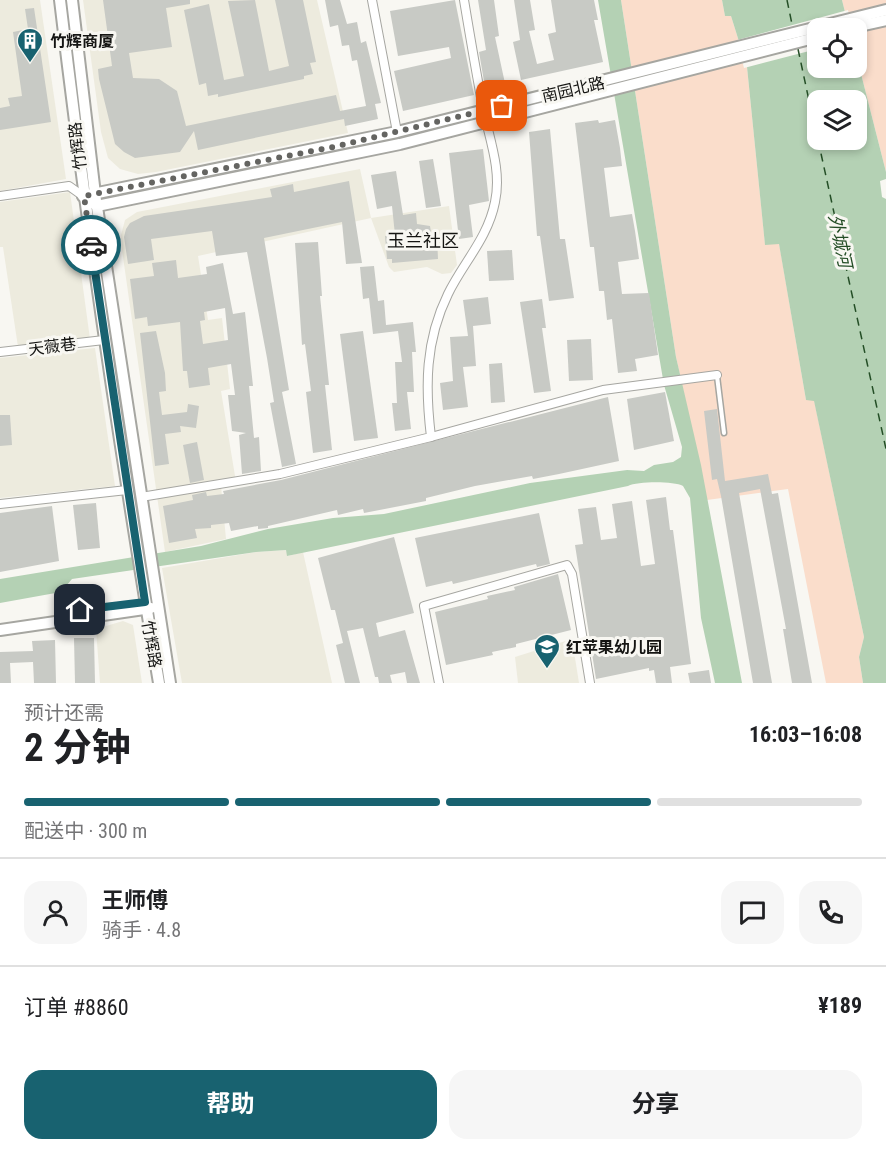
<!DOCTYPE html>
<html lang="zh">
<meta charset="utf-8">
<style>
body{margin:0;font-family:"Roboto Condensed","Noto Sans SC",sans-serif;background:#f6f6f6;color:#202124;height:100vh;display:flex;flex-direction:column;font-size:22px;white-space:nowrap}
*{box-sizing:border-box;margin:0}
p{font-size:20px;color:#757577}
.icon{flex:none;width:33px;height:33px;fill:none;stroke:currentColor;stroke-width:2;stroke-linecap:round;stroke-linejoin:round}
.map{position:relative;height:683px;overflow:hidden}
.drawer{display:flex;flex-direction:column;background:#fff;flex:1}
.drawer>*{flex:none}
.buttons{position:absolute;left:807px;top:18px;display:grid;gap:12px}
.buttons a{display:grid;place-items:center;width:60px;height:60px;border-radius:12px;background:#fff;box-shadow:0 3px 9px #0003;font-size:30px}
.pin{position:absolute;display:grid;place-items:center;width:51px;height:51px;color:#fff;margin:-26px;border-radius:12px;box-shadow:0 3px 9px #0006}
.courier{position:absolute;display:grid;place-items:center;width:60px;height:60px;margin:-30px;border:4px solid #186270;border-radius:50%;background:#fff;color:#222;box-shadow:0 2px 8px #0007}
.summary em{font-style:normal;font-weight:700}
.summary div{display:flex;flex-direction:column-reverse}
.summary{display:flex;align-items:center;justify-content:space-between;height:102px;padding:0 24px}
h1{font-size:39px;font-weight:700;line-height:45px}
.bar{display:grid;grid-template-columns:repeat(4,1fr);gap:9px 6px;align-content:center;height:72px;padding:0 24px}
.bar i{height:8px;border-radius:4px;background:#e0e0e0}
.bar .selected{background:#186270}
.bar p{grid-column:span 4}
.line{display:flex;align-items:center;gap:15px;padding:0 24px;border-top:2px solid #e0e0e0}
.line div{flex:1}
.round{display:grid;place-items:center;flex:none;width:63px;height:63px;border-radius:18px;background:#f6f6f6}
.action{display:flex;gap:12px;margin-top:auto;padding:12px 24px}
.action a{flex:1;height:69px;border-radius:18px;background:#186270;color:#fff;font-size:24px;font-weight:700;line-height:69px;text-align:center}
.action a+a{background:#f6f6f6;color:#202124}
.map>svg:first-child{display:block}
</style>
<div class="map">
<svg width="886" height="683" viewBox="0 0 886 683">
<rect width="100%" height="100%" fill="#f8f7f2"/>
<!-- built -->
<g fill="#edebde">
<path d="M0 0H40L66 179 0 191Z"/>
<path d="M83 0H317L348 133 156 172 138 174 120 169 108 158 101 132Z"/>
<path d="M360 169 371 218 449 206 457 265 451 273 442 274 427 267 394 272 389 267 371 218 198 256 208 320 222 318 230 389 221 391 236 482 221 486 226 539 165 552 122 250 121 235 125 220 137 212Z"/>
<path d="M70 192 90 339 18 347 3 247H0V202Z"/>
<path d="M95 348 115 486 0 498V358Z"/>
<path d="M286 550 288 556 303 552 332 683H182L162 568 256 552Z"/>
<path d="M123 621 133 625 142 683H100L96 629Z"/>
<path d="M572 639 579 683H518L515 657Z"/>
</g>
<!-- green -->
<g fill="#faddcb">
<path d="M621 0H722L725 16H731L747 67 765 244 779 243 806 400H814L864 637 859 657 863 683H826L788 489 707 500 676 357Z"/>
<path d="M842 0H886V172L857 58 856 28H849Z"/>
</g>
<!-- water -->
<g fill="#b4d1b4" fill-rule="evenodd">
<path d="M598 0H621L676 357 701 465 742 683H715L701 618 690 498 683 486C674 481 638 481 628 486L287 556 286 550 256 552 72 579 61 592 0 603V579L201 546 268 529 333 518 384 514 530 483 627 470 644 471 654 465 673 462 681 457 682 447 664 385Z"/>
<path d="M722 0H842L849 28H818V68H856L857 58 886 172V179L880 181 882 197 886 199V683H863L859 657 864 637 814 401 806 400 779 244 765 245 747 67 731 16H725ZM818 100H856V140H818Z"/>
</g>
<!-- pier -->
<path fill="#f8f7f2" d="M848 10 852 28H818L817 49 744 68 737 40Z"/>
<g fill="none" stroke-linecap="round" stroke-linejoin="round">
<!-- ferry -->
<g stroke="#244e26" stroke-width="1.5" stroke-dasharray="8 6" stroke-linecap="butt">
<path d="M787 0 793 29"/>
<path d="M798 49 817 138"/>
<path d="M818 140 886 449"/>
</g>
</g>
<!-- building -->
<g fill="#c8cac5" fill-rule="evenodd">
<path d="M103 0H190V4L166 8 172 47 129 53 133 78 159 79 177 91 186 126 336 95 340 111 366 106 357 60 352 61 349 45 342 46 338 25 330 27 325 0H340L347 24 357 22 361 43 366 41 381 103 375 104 378 119 345 126 344 119 198 150 194 131 180 152 135 158 124 152 115 144 99 79 98 69 112 66Z"/>
<path d="M255 0 269 71 289 66 275 0H303L316 62 310 63 313 74 304 76V79L218 97V94L208 96 206 83 199 85 184 10 209 4 224 80 244 76 228 1Z"/>
<path d="M455 0 474 95 403 111 394 71 451 58 449 47 398 56 390 11Z"/>
<path d="M478 0H494L499 36 495 37 506 88 486 93 479 52 486 50Z"/>
<path d="M514 0H530L535 30 529 31 537 64 554 60 548 34 556 32 551 0H594L598 20H594L603 62 521 80 513 42 520 40Z"/>
<path d="M34 8 51 122 0 130V108L10 106 8 98 22 96 13 32 28 29 25 9Z"/>
<path d="M598 120 599 123 615 120 620 148 622 166 604 168 610 217 632 214 635 231 639 259 618 262 622 294 649 293 658 355 635 359 637 371 618 373 612 319 607 320 604 291H599L594 247H590L575 123Z"/>
<path d="M550 129 560 239H565L574 298 549 301 540 236H537L529 132Z"/>
<path d="M483 149 489 201 469 205 473 237 459 239 449 153Z"/>
<path d="M433 159 441 206 426 208 419 161Z"/>
<path d="M396 171 403 215 416 213 417 224 430 226 432 238 437 237 438 259 392 263V259H387L385 236 395 235 392 206 377 209 371 175Z"/>
<path d="M349 181 362 263 346 264 342 222 264 238 289 390 282 392 296 464 282 467 270 403 274 402 267 358 247 252 216 256 212 231 151 239 154 260 128 264 124 237 126 229 130 223 144 216 272 197 270 189 293 184 294 192Z"/>
<path d="M318 242 322 296H320L329 385H325L332 450 313 453 306 392 311 391 305 344 302 345 295 243Z"/>
<path d="M512 250 514 280 489 281 487 251Z"/>
<path d="M176 260 178 278 207 274 206 267 223 263 233 314 245 312 253 386H249L254 438 259 437 261 471 242 474 239 435 246 433 232 431 228 395H235L231 364 208 368 210 385 189 388 187 371H183L180 322 148 326 147 317 135 319 130 279 154 276 152 263ZM225 308 228 340 203 344 200 321 205 320 204 312Z"/>
<path d="M374 266 378 301 384 300 386 325 413 322 416 352H412L414 392H407L411 429 395 431 392 403H397L395 362H402L398 331 373 334 369 298 363 299 360 267Z"/>
<path d="M488 297 491 324 473 326 476 366 463 367 468 407 443 410 440 383 453 381 450 337 468 336 463 300Z"/>
<path d="M542 299 546 328H542L551 391 534 393 520 302Z"/>
<path d="M156 331 165 373 166 391 159 392 162 415 187 412 188 404 199 406 196 428 180 426 181 432 165 434 169 464 155 466 140 333Z"/>
<path d="M363 331 378 438 354 441 340 334Z"/>
<path d="M591 339 593 380 569 381 567 340Z"/>
<path d="M502 363 505 402 491 403 489 364Z"/>
<path d="M665 392 674 441 634 450 627 399Z"/>
<path d="M608 397 619 461 559 474 533 479 532 476 475 486 426 498V501L364 513 363 509 338 515 337 510 268 526V528L258 529V526L231 531 229 523 211 525V528L195 529 197 538 169 543 163 506 193 500 192 495 206 492 207 496 224 494 223 491 281 480Z"/>
<path d="M717 409 725 481 768 474 772 494 778 493 812 683H792L783 629H786L760 489 739 493 772 683H753L721 496 717 479 712 480 704 411Z"/>
<path d="M0 415H10L12 445 0 446Z"/>
<path d="M197 442 204 480 190 483 183 445Z"/>
<path d="M666 497 670 530H673L691 664 670 667 672 683H656L654 670 649 671V668L596 679 575 545 583 544 578 509 596 507 601 540 617 538 612 504 632 501 641 566 655 564 646 500Z"/>
<path d="M96 503 100 548 78 550 73 505Z"/>
<path d="M52 506 59 561 0 572V513Z"/>
<path d="M539 513 550 564 537 567 536 564 453 584 452 581 426 587 415 538Z"/>
<path d="M394 537 414 613 376 623 379 637 405 630 420 683H407L405 672 390 675 392 683H379L378 677H375L363 628 347 631 360 683H345L336 645 343 643 335 610H331L318 558Z"/>
<path d="M558 574 571 630 516 644V647L492 652 493 655 446 665 435 612 488 599 487 596 515 590 514 587Z"/>
<path d="M74 638H94L95 683H75Z"/>
<path d="M55 640 56 683H34L33 662 10 663 11 683H0V652L33 651 32 641Z"/>
<path d="M709 670 711 683H690L688 673Z"/>
</g>
<g fill="none" stroke-linecap="round" stroke-linejoin="round">
<defs>
<path id="lane" d="M717 376 724 433"/>
<g id="street">
<path d="M372 0 397 132"/>
<path d="M0 196 69 186 83 196"/>
<path d="M0 352 104 340"/>
<path d="M431 437 603 390 717 375"/>
<path d="M141 497 280 474 431 437C425 387 425 341 448 294 463 263 488 238 495 202 502 170 489 138 483 108 476 72 470 36 464 0"/>
<path d="M0 504 127 490"/>
<path d="M439 683 424 606 567 565 572 574 590 683"/>
</g>
<g id="secondary">
<path d="M60 0C87 229 121 456 159 683"/>
<path d="M72 0 95 194 170 683"/>
<path d="M851 28 886 20"/>
<path d="M83 196 397 132 886 10"/>
<path d="M83 196 97 206 400 144 818 37"/>
<path d="M0 630 151 608"/>
</g>
</defs>
<!-- lane casing -->
<use href="#lane" stroke="#a6a6a1" stroke-width="7"/>
<!-- street casing -->
<use href="#street" stroke="#a6a6a1" stroke-width="10"/>
<!-- secondary casing -->
<use href="#secondary" stroke="#a6a6a1" stroke-width="14"/>
<!-- lane -->
<use href="#lane" stroke="#fff" stroke-width="4"/>
<!-- street -->
<use href="#street" stroke="#fff" stroke-width="8"/>
<!-- secondary -->
<use href="#secondary" stroke="#fff" stroke-width="10"/>
</g>
<g fill="none" stroke-linecap="round" stroke-linejoin="round">
<!-- done -->
<path stroke="#646461" stroke-width="6" stroke-dasharray="0 10.8" d="M91 245 84 196 338 146 502 106"/>
<!-- route -->
<path stroke="#186270" stroke-width="8" d="M80 610 145 602 91 245"/>
</g>
<!-- icons -->
<defs>
<symbol id="building-pin" viewBox="-11 -11 22 30"><path d="M0 17L-7.5 6A9.5 9.5 0 1 1 7.5 6Z" fill="#186270" stroke="#f8f7f2"/><path d="M-4-6H4V6H1V3H-1V6H-4ZM-2.5-4.3h1.7v1.8h-1.7ZM.8-4.3h1.7v1.8H.8ZM-2.5-1h1.7V.8h-1.7ZM.8-1h1.7V.8H.8Z" fill="#fff"/></symbol>
<symbol id="school-pin" viewBox="-11 -11 22 30"><path d="M0 17L-7.5 6A9.5 9.5 0 1 1 7.5 6Z" fill="#186270" stroke="#f8f7f2"/><path d="M0-5L7-2L0 1L-7-2ZM-4 1L0 2.5L4 1V4Q0 6-4 4Z" fill="#fff"/></symbol>
</defs>
<g fill-rule="evenodd">
<use href="#building-pin" x="15" y="26" width="30" height="40"/>
<use href="#school-pin" x="532" y="632" width="30" height="40"/>
</g>
<g text-anchor="middle" stroke-width="6" stroke-linejoin="round" paint-order="stroke">
<!-- poi labels -->
<g font-size="16" font-weight="bold" fill="#151513" stroke="#f8f7f2" text-anchor="start">
<text x="50" y="47">竹辉商厦</text>
<text x="566" y="653">红苹果幼儿园</text>
</g>
<!-- street labels -->
<g font-size="16" fill="#151513" stroke="#f8f7f2">
<text transform="translate(573 89) rotate(-13)" y="6">南园北路</text>
<text transform="translate(77 146) rotate(-97)" y="6">竹辉路</text>
<text transform="translate(52 346) rotate(-7)" y="6">天薇巷</text>
<text transform="translate(152 644) rotate(80)" y="6">竹辉路</text>
</g>
<!-- neighbourhood labels -->
<g font-size="18" fill="#151513" stroke="#f8f7f2">
<text x="423" y="247">玉兰社区</text>
</g>
<!-- water labels -->
<g font-size="18" font-style="italic" fill="#244e26" stroke="#f8f7f2">
<text transform="translate(840 241) rotate(78)" y="6">外城河</text>
</g>
</g>
</svg>
<div class="buttons">
<a><svg class="icon" aria-label="locate" viewBox="0 0 24 24"><circle cx="12" cy="12" r="6"/><path d="M12 2v4M12 18v4M2 12h4M18 12h4"/></svg></a>
<a><svg class="icon" aria-label="layers" viewBox="0 0 24 24"><path d="M12 4l9 5-9 5-9-5zM3 14l9 5 9-5"/></svg></a>
</div>
<div class="pin" style="left:502px;top:106px;background:#ea580c"><svg class="icon" aria-label="bag" viewBox="0 0 24 24"><path d="M5 8h14l-1 12H6zM9 8a3 3 0 0 1 6 0"/></svg></div>
<div class="pin" style="left:80px;top:610px;background:#1f2937"><svg class="icon" aria-label="home" viewBox="0 0 24 24"><path d="M3 11l9-7 9 7M6 9v11h12V9"/></svg></div>
<div class="courier" style="left:91px;top:245px"><svg class="icon" aria-label="car" viewBox="0 0 24 24"><path d="M5 17H2v-5l4-1 3-4h7l3 4 3 1v5h-3M9 17h6M6 11h13"/><circle cx="7" cy="17" r="2"/><circle cx="17" cy="17" r="2"/></svg></div>
</div>
<section class="drawer">
<div class="summary"><div><h1>2 分钟</h1><p>预计还需</p></div><em>16:03–16:08</em></div>
<div class="bar"><i class="selected"></i><i class="selected"></i><i class="selected"></i><i></i><p>配送中 · 300 m</p></div>
<div class="line" style="height:108px"><a class="round"><svg class="icon" aria-label="person" viewBox="0 0 24 24"><circle cx="12" cy="8" r="4"/><path d="M4 21q1-7 8-7t8 7"/></svg></a><div><b>王师傅</b><p>骑手 · 4.8</p></div><a class="round"><svg class="icon" aria-label="chat" viewBox="0 0 24 24"><path d="M4 5h16v11H9l-5 4z"/></svg></a><a class="round"><svg class="icon" aria-label="phone" viewBox="0 0 24 24"><path d="M5 4h4l2 5-3 2q2 4 5 5l2-3 5 2v4C11 20 4 13 5 4z"/></svg></a></div>
<div class="line" style="height:78px"><div>订单 #8860</div><b>¥189</b></div>
<div class="action"><a>帮助</a><a>分享</a></div>
</section>
